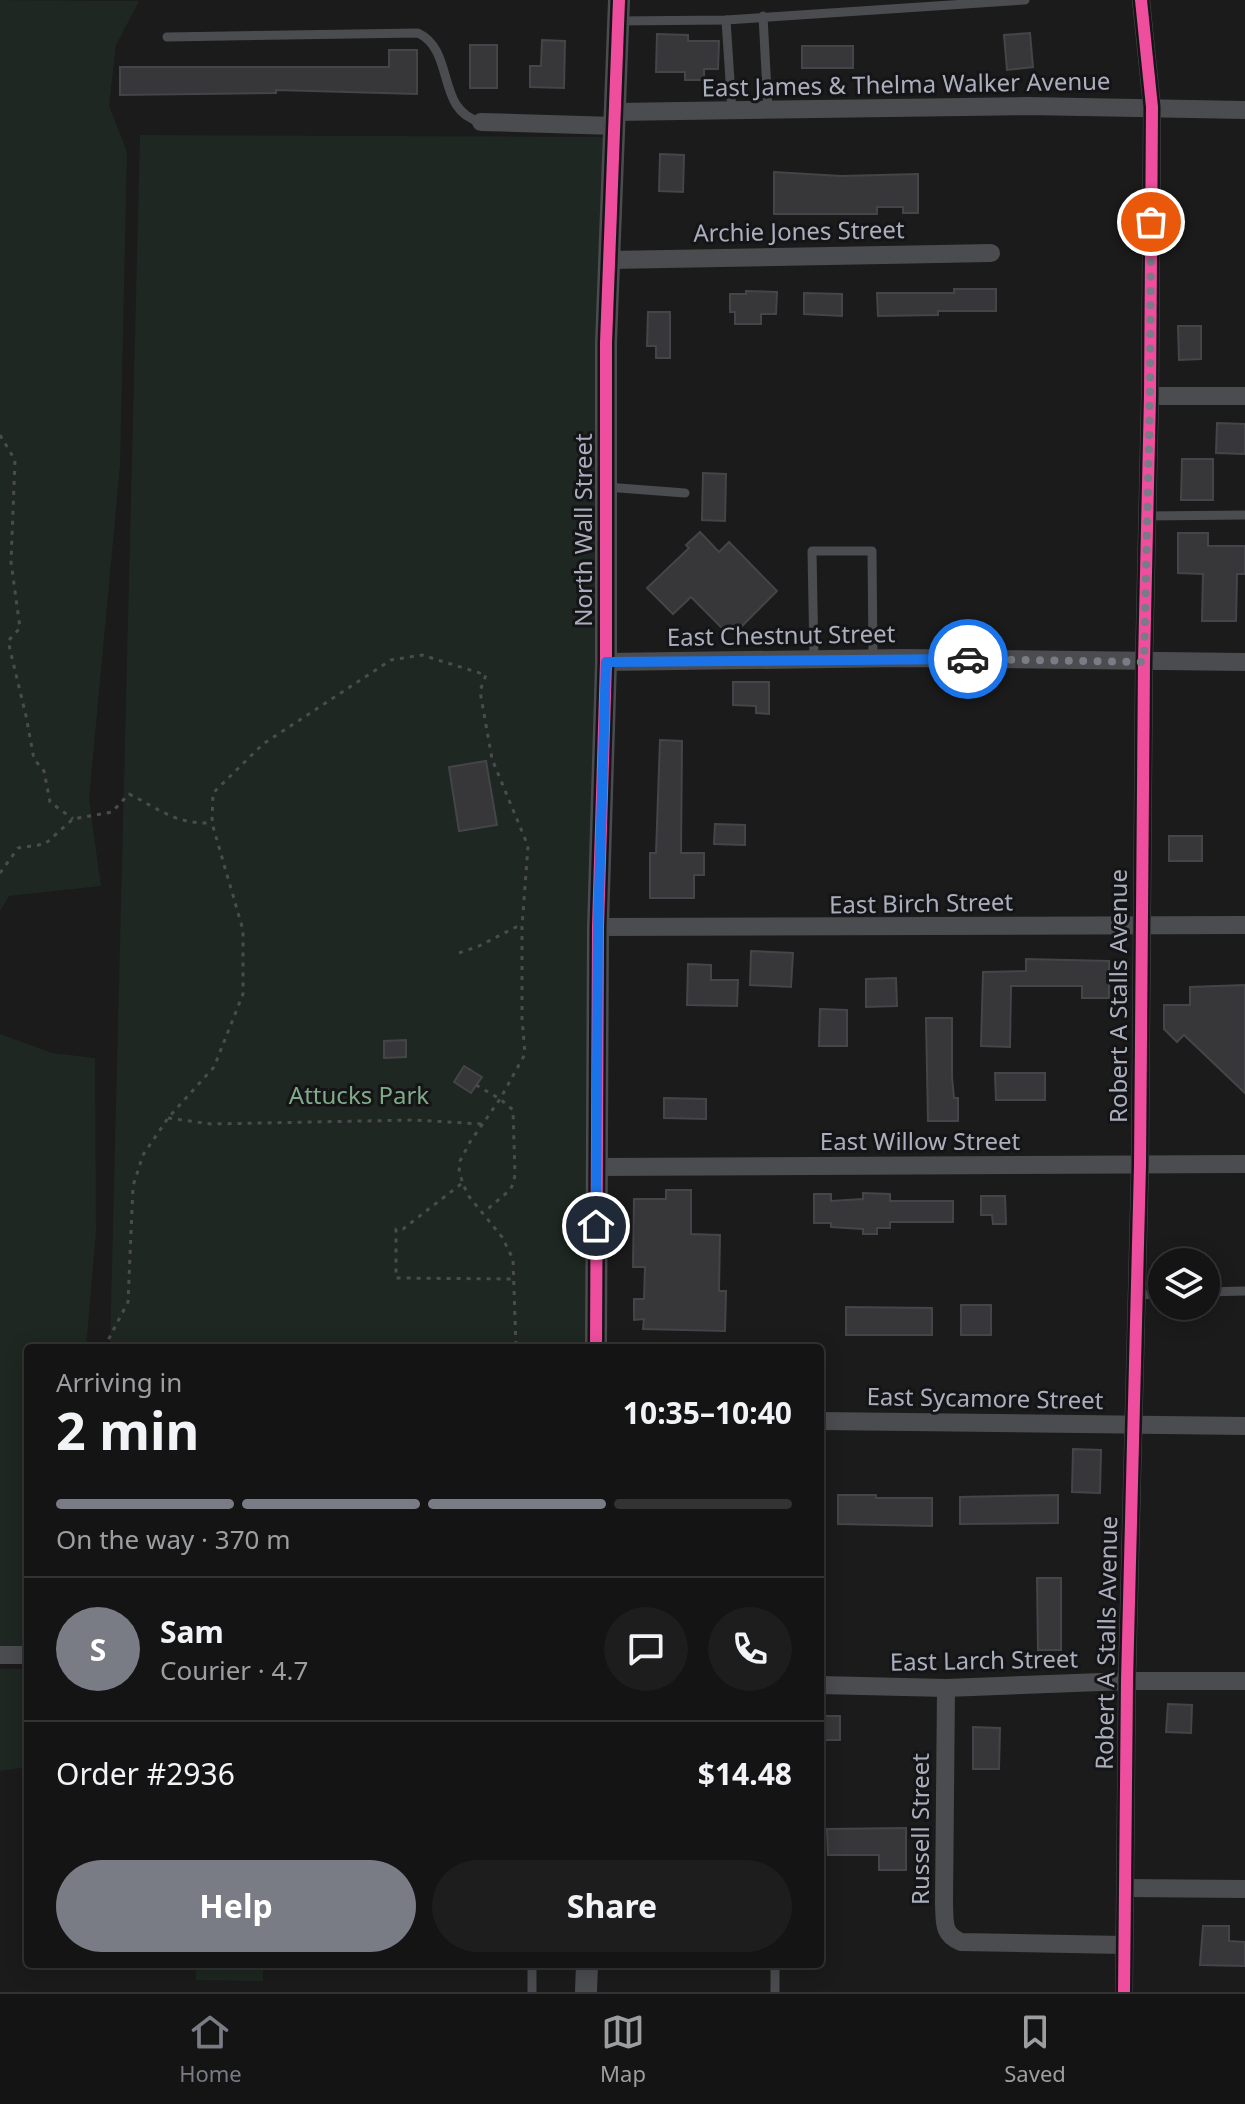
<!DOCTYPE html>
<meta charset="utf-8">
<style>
body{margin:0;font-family:"Noto Sans",sans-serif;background:#1d1d1e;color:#f1f3f6;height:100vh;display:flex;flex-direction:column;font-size:30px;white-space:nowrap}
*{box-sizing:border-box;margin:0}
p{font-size:26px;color:#9d9ea0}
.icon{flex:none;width:44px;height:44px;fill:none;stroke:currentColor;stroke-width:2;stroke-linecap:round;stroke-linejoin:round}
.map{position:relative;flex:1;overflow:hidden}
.sheet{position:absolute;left:24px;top:1344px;width:800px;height:624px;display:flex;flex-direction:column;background:#141415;border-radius:8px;box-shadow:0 4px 20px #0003,0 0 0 2px #333334}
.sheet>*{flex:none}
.buttons{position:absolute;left:1148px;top:1248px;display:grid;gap:16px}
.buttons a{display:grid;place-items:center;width:72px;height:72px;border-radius:50%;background:#141415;box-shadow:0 4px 20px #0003,0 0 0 2px #333334;font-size:40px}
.pin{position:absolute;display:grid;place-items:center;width:68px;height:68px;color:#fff;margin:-34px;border:4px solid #fff;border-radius:50%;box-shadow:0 2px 8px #0007}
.courier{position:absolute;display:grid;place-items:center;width:80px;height:80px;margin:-40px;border:6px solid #1a73e8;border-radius:50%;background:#fff;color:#222;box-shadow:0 2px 10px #0007}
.headline em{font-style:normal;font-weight:700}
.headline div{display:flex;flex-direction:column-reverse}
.headline{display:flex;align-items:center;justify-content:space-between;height:136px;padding:0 32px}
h1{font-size:52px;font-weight:700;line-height:60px}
.bar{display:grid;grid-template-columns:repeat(4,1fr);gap:12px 8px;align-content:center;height:96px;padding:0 32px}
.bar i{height:10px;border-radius:6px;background:#333334}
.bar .selected{background:#797b85}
.bar p{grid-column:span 4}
.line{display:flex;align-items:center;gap:20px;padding:0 32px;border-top:2px solid #333334}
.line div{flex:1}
.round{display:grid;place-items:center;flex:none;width:84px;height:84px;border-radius:42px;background:#1d1d1e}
.primary-button{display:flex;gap:16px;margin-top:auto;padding:16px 32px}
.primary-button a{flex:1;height:92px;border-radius:48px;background:#797b85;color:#fff;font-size:32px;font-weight:700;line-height:92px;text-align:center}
.primary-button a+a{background:#1d1d1e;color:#f1f3f6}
.tabs{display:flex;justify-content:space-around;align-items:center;height:112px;border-top:2px solid #333334;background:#141415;font-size:22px;color:#9d9ea0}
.tabs a{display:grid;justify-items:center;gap:4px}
.tabs .selected{color:#797b85}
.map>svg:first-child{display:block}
</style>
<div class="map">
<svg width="1245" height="1992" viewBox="0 0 1245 1992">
<rect width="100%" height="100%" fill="#1b1b1c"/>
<!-- green -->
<g fill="#1e2721">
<path d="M0 0 139 1 116 45 109 106 127 152 120 466 89 799 101 886 9 896 0 911Z"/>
<path d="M140 135 614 137 597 1348H110Z"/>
<path d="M0 1034 52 1053 95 1058 96 1232 86 1348H28V1646H0Z"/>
<path d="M0 1669H28V1753L21 1768 0 1771Z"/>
<path d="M196 1964H263V1981L196 1980Z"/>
</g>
<!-- building -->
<g fill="#37373a" stroke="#444548" stroke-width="2">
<path d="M1030 33 1033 67 1007 70 1004 35Z"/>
<path d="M657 34 688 35V41H719L718 69H704V80H685V72H656Z"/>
<path d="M542 40 565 41 564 88 530 87V66H541Z"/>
<rect x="470" y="45" width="27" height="43"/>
<rect x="802" y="46" width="51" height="22"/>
<path d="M389 50H417V94L276 90V93L120 95V67H389Z"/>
<path d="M660 154 684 155 683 192 659 191Z"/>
<path d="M774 172 841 176 918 174V213H903V207H877V214H774Z"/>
<path d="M954 289H996V311H938V315L878 316 877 293H954Z"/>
<path d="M746 291 777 292 776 314H761V324H735V312H730V294H746Z"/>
<path d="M804 293 842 294V316L804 314Z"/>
<path d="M648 312H670V358H656V346H647Z"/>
<path d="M1178 326H1201V359L1179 360Z"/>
<path d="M1217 423 1245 424V454L1216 453Z"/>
<path d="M1182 459H1213V500H1181Z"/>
<path d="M703 473 726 474 725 521 702 520Z"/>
<path d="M700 532 719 552 729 542 777 591 736 632 731 627 726 632 691 597 673 614 647 588 689 548 686 545Z"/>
<path d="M1178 533H1208V546H1245V574H1237L1236 621H1202L1203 574 1178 573Z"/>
<path d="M733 682H769V714L756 713V706L733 705Z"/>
<path d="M660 740 682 741 681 853H704V875H694V898H650V853H656Z"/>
<path d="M486 761 497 825 459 831 449 767Z"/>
<path d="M715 824 745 825V845L714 844Z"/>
<rect x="1169" y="836" width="33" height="25"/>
<path d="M751 951 793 953 791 987 750 985Z"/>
<path d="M1026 959 1109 961V998H1082V986H1011L1010 1047 981 1046 983 972 1026 971Z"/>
<path d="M688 964 711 965V980H738L737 1006 687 1005Z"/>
<path d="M896 978 897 1006 866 1007V979Z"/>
<path d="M1245 985V1093L1184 1035 1177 1042 1164 1029V1005H1190V987Z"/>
<path d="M820 1009 847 1010V1046H819Z"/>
<path d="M926 1018H952V1077L954 1098H958V1121H928Z"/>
<path d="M406 1040V1057L384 1058V1041Z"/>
<path d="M464 1066 482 1077 471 1093 454 1082Z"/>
<path d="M995 1073H1045V1100H996Z"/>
<path d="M664 1098 706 1099V1119L664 1118Z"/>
<path d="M666 1190H691V1234L720 1235 719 1291H726L725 1331 643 1329 644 1319 634 1320V1299H644L645 1267H633L634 1199H666Z"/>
<path d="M863 1193 890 1194V1201H953V1222H890V1228H877V1234H863V1229L831 1227V1223H814V1194H831V1201L863 1199Z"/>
<path d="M981 1196H1005L1006 1224H993L992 1215H981Z"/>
<rect x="961" y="1305" width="30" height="30"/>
<path d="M846 1307 932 1308V1335H846Z"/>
<path d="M1073 1449 1101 1450 1100 1493 1072 1492Z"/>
<path d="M838 1495H876V1498H932V1526L838 1524Z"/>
<path d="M1058 1495V1523L960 1524V1497Z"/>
<path d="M1037 1578H1061V1650H1038Z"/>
<path d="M1168 1704 1192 1705 1191 1733 1166 1732Z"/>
<rect x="820" y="1716" width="20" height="24"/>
<path d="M973 1727 1000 1728 999 1769H973Z"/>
<path d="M906 1828V1870H879V1855H828L827 1829Z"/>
<path d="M1203 1926H1229V1941L1245 1942V1966L1200 1965Z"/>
</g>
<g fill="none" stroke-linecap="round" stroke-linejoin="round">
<!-- path -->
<g stroke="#4c4c50" stroke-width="3" stroke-dasharray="4 6" stroke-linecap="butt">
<path d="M0 435 15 460 11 562 20 628 8 641 26 716 34 759 44 771 50 802 73 819"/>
<path d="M0 873 18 848 45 844 73 819 112 812 129 794C159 809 175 824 210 823"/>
<path d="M459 953 479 946 516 927H522"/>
<path d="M476 1085 500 1099 513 1110 515 1175 513 1184 510 1190 484 1212"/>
<path d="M168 1118 211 1124 414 1120 482 1124"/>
<path d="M461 1184 403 1229H396V1278L514 1279"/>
<path d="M104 1348 128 1302 133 1186 143 1155 168 1118 214 1067 243 994V930L212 823 213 793 263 744 391 660 422 655 486 675 480 691 492 759 528 846 522 927V1018L525 1054 500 1099 470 1142 460 1161 459 1172 467 1194 502 1237 513 1259 516 1348"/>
</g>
<!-- service -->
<g stroke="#4b4c4f" stroke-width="9">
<path d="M763 16 768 110"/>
<path d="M726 20 732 111"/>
<path d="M618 21 726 20 1025 0"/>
<path d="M167 37 418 33C456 51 435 111 481 122"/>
<path d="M606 487 685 493"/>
<path d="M1147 516 1245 515"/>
<path d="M814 659 812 551H872L873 658"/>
<path d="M1206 1292 1245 1291"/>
<path d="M1137 1295 1162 1294"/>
<path d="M532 1992V1964"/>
<path d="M775 1992V1964"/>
</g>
<!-- minor -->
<g stroke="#4b4c4f" stroke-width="18">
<path d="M615 112 1027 106 1245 110"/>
<path d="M481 122 615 126"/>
<path d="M609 260 991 253"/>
<path d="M1150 396H1245"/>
<path d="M606 662 903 658 1245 662"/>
<path d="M598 927 1245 925"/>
<path d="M596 1167 1245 1164"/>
<path d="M820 1421 1245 1426"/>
<path d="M0 1655H28"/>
<path d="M820 1685 946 1688 1127 1681H1245"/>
<path d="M946 1688 944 1904C945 1922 942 1934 961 1942L1124 1945"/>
<path d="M1125 1888 1245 1889"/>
<path d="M1124 1992 1127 1681 1140 1165 1144 662 1150 396 1152 107 1141 0"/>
</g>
<!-- tertiary -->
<g stroke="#4b4c4f" stroke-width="22">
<path d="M596 1348 598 927 606 662V343L619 0"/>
<path d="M586 1992 587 1964"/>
</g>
<defs>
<g id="cycleway">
<path d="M596 1348 598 927 606 662V343L619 0"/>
<path d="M1124 1992 1127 1681 1140 1165 1144 662 1150 396 1152 107 1141 0"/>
</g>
</defs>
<!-- cycleway casing -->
<use href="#cycleway" stroke="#151518" stroke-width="17"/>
<!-- cycleway -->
<use href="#cycleway" stroke="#ef4d9e" stroke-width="12"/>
</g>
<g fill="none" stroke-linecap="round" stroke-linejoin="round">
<!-- done -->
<path stroke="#797b85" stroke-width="8" stroke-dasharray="0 14.4" d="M968 659 1144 662 1150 396 1151 222"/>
<!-- route -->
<path stroke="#1a73e8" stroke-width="10" d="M596 1226 598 927 606 662 968 659"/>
</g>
<g text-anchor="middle" stroke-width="6" stroke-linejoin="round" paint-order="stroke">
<!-- street labels -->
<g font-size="24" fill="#abafbd" stroke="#151518">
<text transform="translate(906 85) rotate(-1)" y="8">East James &amp; Thelma Walker Avenue</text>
<text transform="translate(799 232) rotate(-1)" y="8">Archie Jones Street</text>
<text transform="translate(584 530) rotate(-90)" y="8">North Wall Street</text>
<text transform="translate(781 636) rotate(-1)" y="8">East Chestnut Street</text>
<text transform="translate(921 904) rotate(-1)" y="8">East Birch Street</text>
<text transform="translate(1119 996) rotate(-90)" y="8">Robert A Stalls Avenue</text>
<text x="920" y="1150">East Willow Street</text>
<text transform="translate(985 1399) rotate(1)" y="8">East Sycamore Street</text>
<text transform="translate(1107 1643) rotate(-89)" y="8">Robert A Stalls Avenue</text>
<text transform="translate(984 1661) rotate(-1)" y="8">East Larch Street</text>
<text transform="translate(921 1829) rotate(-90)" y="8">Russell Street</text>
</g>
<!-- park labels -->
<g font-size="24" fill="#81aa89" stroke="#151518">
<text x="359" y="1104">Attucks Park</text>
</g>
</g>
</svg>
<div class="buttons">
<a><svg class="icon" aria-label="layers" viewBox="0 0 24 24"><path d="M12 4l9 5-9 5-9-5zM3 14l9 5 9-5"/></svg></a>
</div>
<div class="pin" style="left:1151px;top:222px;background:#ea580c"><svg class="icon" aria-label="bag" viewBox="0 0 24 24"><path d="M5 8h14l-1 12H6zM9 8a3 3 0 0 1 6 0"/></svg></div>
<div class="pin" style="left:596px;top:1226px;background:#1f2937"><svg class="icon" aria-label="home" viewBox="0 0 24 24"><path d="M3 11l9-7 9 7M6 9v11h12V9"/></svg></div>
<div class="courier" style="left:968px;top:659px"><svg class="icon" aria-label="car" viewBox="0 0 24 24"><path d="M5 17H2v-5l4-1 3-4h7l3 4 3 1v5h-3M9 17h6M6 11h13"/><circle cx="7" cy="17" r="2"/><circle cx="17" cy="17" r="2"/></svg></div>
<section class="sheet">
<div class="headline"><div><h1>2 min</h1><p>Arriving in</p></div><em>10:35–10:40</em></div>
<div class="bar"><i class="selected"></i><i class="selected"></i><i class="selected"></i><i></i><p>On the way · 370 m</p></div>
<div class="line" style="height:144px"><b class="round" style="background:#797b85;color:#fff">S</b><div><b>Sam</b><p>Courier · 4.7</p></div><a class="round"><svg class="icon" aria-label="chat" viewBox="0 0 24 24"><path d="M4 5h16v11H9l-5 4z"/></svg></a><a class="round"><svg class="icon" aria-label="phone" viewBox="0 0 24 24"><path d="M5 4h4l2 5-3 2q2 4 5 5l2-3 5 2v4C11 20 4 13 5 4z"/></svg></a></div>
<div class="line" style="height:104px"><div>Order #2936</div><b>$14.48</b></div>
<div class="primary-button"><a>Help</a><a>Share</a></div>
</section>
</div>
<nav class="tabs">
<a class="selected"><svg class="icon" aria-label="home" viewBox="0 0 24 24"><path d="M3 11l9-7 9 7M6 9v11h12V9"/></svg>Home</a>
<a><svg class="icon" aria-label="map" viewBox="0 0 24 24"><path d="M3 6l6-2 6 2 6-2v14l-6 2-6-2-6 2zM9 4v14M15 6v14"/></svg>Map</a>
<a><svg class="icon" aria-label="saved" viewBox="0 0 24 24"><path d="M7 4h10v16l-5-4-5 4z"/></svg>Saved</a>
</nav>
